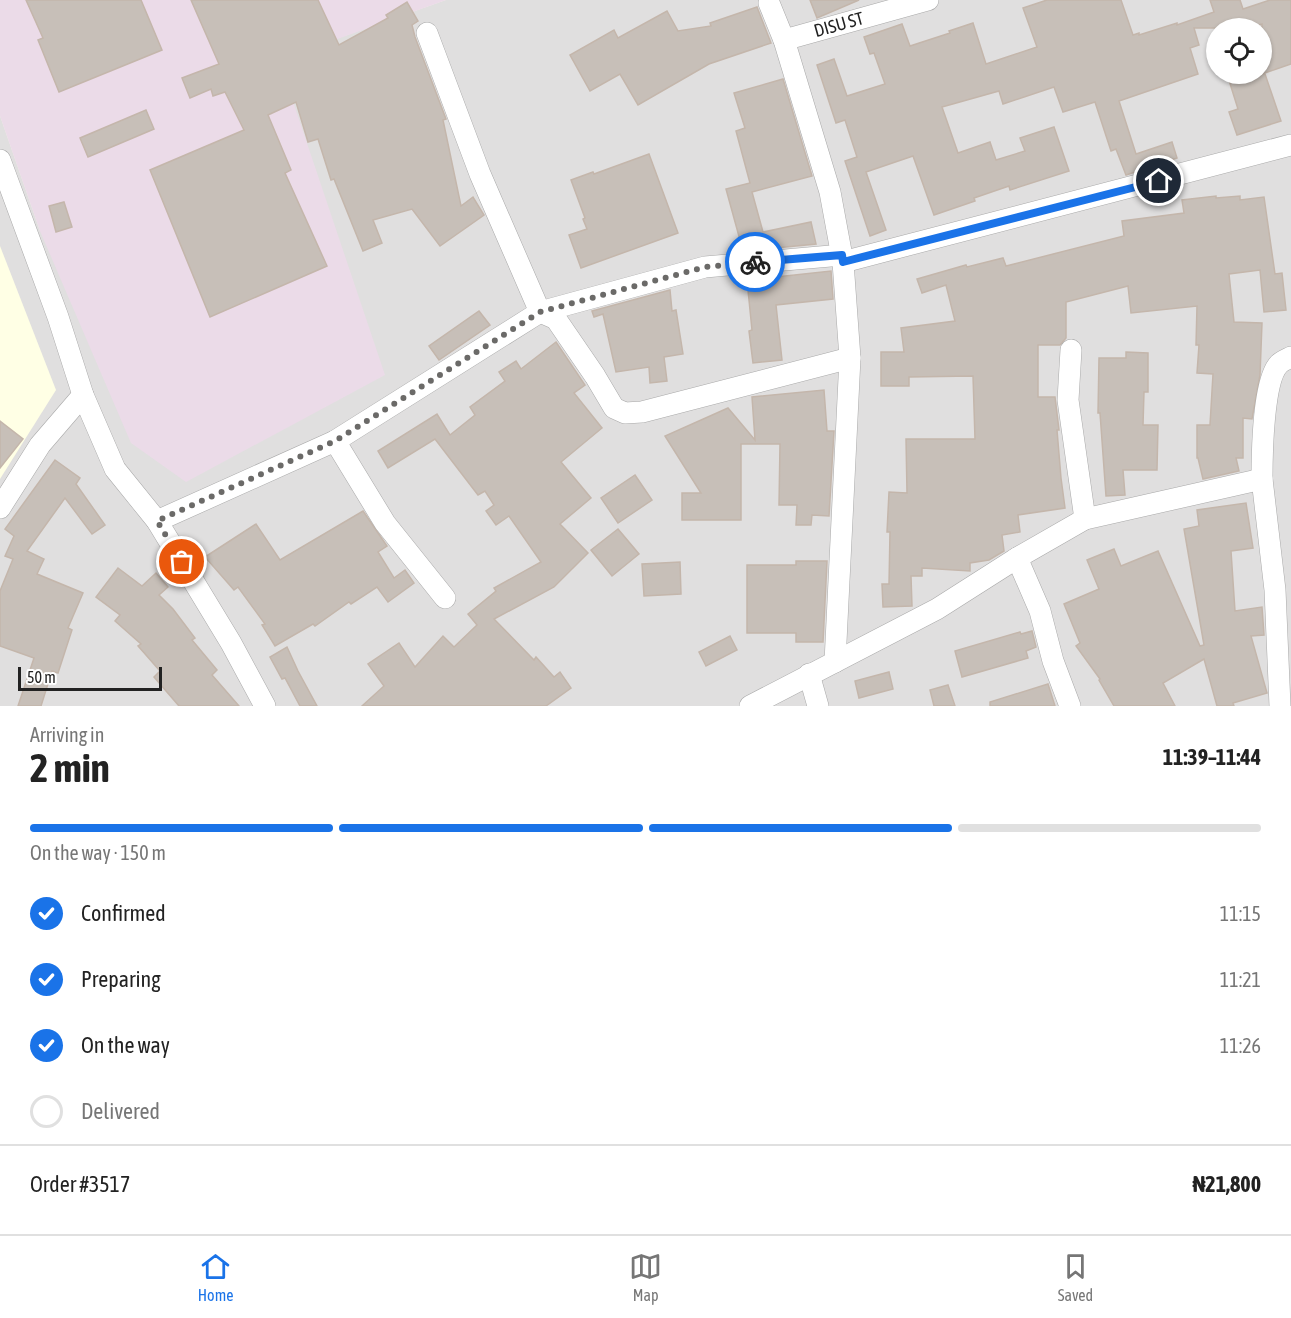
<!DOCTYPE html>
<meta charset="utf-8">
<style>
body{margin:0;font-family:"Asap Condensed",sans-serif;background:#f2f2f2;color:#222;height:100vh;display:flex;flex-direction:column;font-size:22px;white-space:nowrap}
*{box-sizing:border-box;margin:0}
p{font-size:20px;color:#767676}
.icon{flex:none;width:33px;height:33px;fill:none;stroke:currentColor;stroke-width:2;stroke-linecap:round;stroke-linejoin:round}
.map{position:relative;height:706px;overflow:hidden}
.details{display:flex;flex-direction:column;background:#fff;flex:1}
.details>*{flex:none}
.tools{position:absolute;left:1206px;top:18px;display:grid;gap:12px}
.tools a{display:grid;place-items:center;width:66px;height:66px;border-radius:50%;background:#fff;box-shadow:0 2px 4px #0004;font-size:30px}
.scale{position:absolute;left:18px;bottom:15px;width:144px;box-sizing:border-box;padding-left:6px;border:3px solid #222;border-top:0;font-size:16px;line-height:21px;white-space:nowrap;color:#222;-webkit-text-stroke:4px #fff;paint-order:stroke}
.pin{position:absolute;display:grid;place-items:center;width:51px;height:51px;color:#fff;margin:-26px;border:3px solid #fff;border-radius:50%;box-shadow:0 2px 6px #0007}
.courier{position:absolute;display:grid;place-items:center;width:60px;height:60px;margin:-30px;border:4px solid #1a73e8;border-radius:50%;background:#fff;color:#222;box-shadow:0 2px 8px #0007}
.head em{font-style:normal;font-weight:700}
.head div{display:flex;flex-direction:column-reverse}
.head{display:flex;align-items:center;justify-content:space-between;height:102px;padding:0 30px}
h1{font-size:39px;font-weight:700;line-height:45px}
.bar{display:grid;grid-template-columns:repeat(4,1fr);gap:9px 6px;align-content:center;height:72px;padding:0 30px}
.bar i{height:8px;border-radius:4px;background:#e0e0e0}
.bar .on{background:#1a73e8}
.bar p{grid-column:span 4}
.line{display:flex;align-items:center;gap:15px;padding:0 30px;border-top:2px solid #e0e0e0}
.line div{flex:1}
ol{padding:0 30px;list-style:none}
li{display:flex;align-items:center;gap:18px;height:66px}
li p{margin-inline-start:auto}
li .icon{padding:6px;border-radius:50%;background:#1a73e8;color:#fff;stroke-width:4}
li:last-child{color:#767676}
li i{width:33px;height:33px;border:3px solid #e0e0e0;border-radius:50%}
.tabs{display:flex;justify-content:space-around;align-items:center;height:84px;border-top:2px solid #e0e0e0;background:#fff;font-size:16px;color:#767676}
.tabs a{display:grid;justify-items:center;gap:3px}
.tabs .on{color:#1a73e8}
.map>svg:first-child{display:block}
</style>
<div class="map">
<svg width="1291" height="706" viewBox="0 0 1291 706">
<rect width="100%" height="100%" fill="#f2efe9"/>
<!-- residential -->
<path fill="#e0dfdf" fill-rule="evenodd" d="M446 0H1291V706H0V116L40 231 279 59ZM1216 28H1262V74H1216Z"/>
<!-- industrial -->
<path fill="#ebdbe8" d="M0 0H446L279 60 385 375 186 482 131 443 40 231 0 116Z"/>
<!-- education -->
<path fill="#ffffe5" d="M0 246 56 390 0 479Z"/>
<!-- building -->
<g fill="#c7bfb8" stroke="#c4b6ab" stroke-width="1.5">
<path d="M26 0H141L162 50 59 92 38 40 43 38Z"/>
<path d="M191 0H318L339 45 388 18 386 15 407 2 418 21 412 25 415 37 446 119 443 120 461 206 473 197 484 215 440 246 412 209 373 220 382 243 363 251 334 179 331 180 318 139 308 142 296 102 268 115 291 170 285 173 327 266 210 317 150 170 244 130 225 92 213 96 211 89 190 98 182 78 219 64Z"/>
<path d="M810 0H859L817 18Z"/>
<path d="M1047 0H1121L1133 35 1139 33V35L1177 23V25L1214 12 1210 0H1240L1243 9 1270 0H1291V64L1262 74H1265L1281 121 1237 135 1229 112 1238 109 1227 74H1262V24L1248 28H1194L1199 45 1190 48 1198 74 1119 101 1136 154 1172 142 1177 158 1126 175 1116 149 1111 151 1095 102 1063 112 1054 87 1003 104 999 91 942 107 958 153 990 142 996 160 1025 151 1020 138 1054 127 1069 171 1010 190 1009 186 974 198 975 201 934 215 913 156 866 172 886 230 870 236 845 161 857 157 845 120 836 123 817 65 834 59 847 96 885 84 874 53 870 54 864 37 902 24 910 46 950 33 949 31 973 23 986 64 1037 47 1023 8Z"/>
<path d="M757 7 771 43 709 64 638 105 620 74 590 91 570 55 614 30 618 38 667 11 678 31 711 26 710 23Z"/>
<path d="M783 79 812 176 752 192 763 232 811 222 816 244 743 251 726 189 750 183 736 131 745 128 734 93Z"/>
<path d="M146 110 154 129 88 157 80 138Z"/>
<path d="M649 154 678 233 581 268 569 235 587 229 583 219 585 218 571 180 593 172 594 174Z"/>
<path d="M1216 196V198L1240 196V200L1264 197 1275 274 1282 273 1286 310 1264 312 1260 270 1229 274 1234 322 1262 323 1260 375 1252 419 1243 418V458H1236L1239 471 1203 479 1198 458H1197V425H1210L1213 374 1197 373 1199 345H1196L1197 306 1131 313 1128 286 1066 302V338L1060 345H1038V397H1055L1059 430H1057L1061 478 1065 508 1018 515 1020 532 1002 535 1004 551 989 560 970 563V571L922 568V576H911L912 606 883 607 882 584H889L890 532H887L889 492 907 493 906 439H975L973 376 909 377V386H881V352H904L901 328 955 321 946 285 922 293 917 279 966 265 967 267 1003 258 1006 266 1124 236 1122 221 1184 213 1182 200Z"/>
<path d="M64 202 72 227 56 232 49 206Z"/>
<path d="M831 271 833 299 776 305 782 360 753 363 749 331 752 330 747 280Z"/>
<path d="M670 290 672 311 676 310 683 354 664 357 667 381 650 383 649 367 616 372 603 314 594 317 592 311Z"/>
<path d="M479 311 490 325 439 360 429 346Z"/>
<path d="M556 342 585 385 574 393 602 428 561 462 591 498 560 524 588 553 554 587 494 619 534 660 536 657 554 677 560 672 571 688 546 706H362L384 686 368 664 399 643 415 667 443 636 454 647 477 625 468 614 496 591 494 588 541 562 509 516 496 525 486 511 494 505 485 491 478 495 435 439 388 468 378 451 437 414 450 435 475 415 470 407 505 381 499 372 516 361 521 369Z"/>
<path d="M1126 352 1148 353V392H1144L1143 425H1158L1157 470H1123L1125 495 1106 496 1100 413H1098L1099 358H1126Z"/>
<path d="M824 390 827 431H834L829 516 812 515 811 525H796L797 505H779L780 444H741V520H682V493H701L665 436 728 408 755 440 752 397Z"/>
<path d="M0 421 23 439 0 468Z"/>
<path d="M55 460 80 478 76 484 105 525 92 534 65 498 27 551 44 559 37 574 83 593 68 628 72 630 58 673 52 671 41 706H18L34 658 0 646V591L13 559 5 556 14 536 5 529Z"/>
<path d="M635 475 652 500 618 523 601 498Z"/>
<path d="M1246 503 1253 548 1231 551 1235 611 1262 607 1264 635 1251 636 1267 693 1233 703 1234 706H1217L1204 659 1163 683 1175 706H1114L1099 680 1100 679 1076 646 1080 643 1064 604 1099 589 1087 560 1114 549 1121 566 1158 551 1200 646 1204 645 1184 529 1199 526 1197 510Z"/>
<path d="M363 511 387 546 378 552 394 578 405 570 414 583 388 602 377 587 351 604 349 602 315 626 313 624 275 646 262 625 265 624 238 587 234 590 205 557 256 524 280 560Z"/>
<path d="M618 529 639 554 612 576 591 550Z"/>
<path d="M796 561H827L823 642H796V633H747V565H796Z"/>
<path d="M680 562 681 594 644 596 642 564Z"/>
<path d="M118 568 142 586 156 573 168 587 159 595 173 609 195 638 192 640 217 670 212 675 239 706H179L154 677 160 671 138 646 141 644 115 621 120 615 96 597Z"/>
<path d="M1032 631 1036 647 1026 651 1028 658 962 677 955 651 1020 632 1021 634Z"/>
<path d="M730 636 737 650 706 666 699 652Z"/>
<path d="M287 647 298 671 317 706H300L285 678 282 679 270 657Z"/>
<path d="M889 672 893 689 859 698 855 681Z"/>
<path d="M1048 684 1055 706H990V702Z"/>
<path d="M948 685 955 706H934L930 690Z"/>
</g>
<g fill="none" stroke-linecap="round" stroke-linejoin="round">
<defs>
<g id="minor">
<path d="M769 3 784 40 830 192 843 262 850 358 835 662"/>
<path d="M427 33 480 174 540 312 556 319 595 376 614 408 625 413 642 412 850 358"/>
<path id="s1" d="M784 40 928 0"/>
<path d="M0 160 58 317 83 395 115 469 157 521 231 643 265 706"/>
<path d="M843 262 1291 145"/>
<path d="M1071 350 1068 400 1085 519"/>
<path d="M335 441 385 523 445 598"/>
<path d="M0 508 40 445 83 395"/>
<path d="M157 521 335 441 540 312 705 267 842 255"/>
<path d="M1017 558 1040 611 1053 661 1070 706"/>
<path d="M809 674 818 706"/>
<path d="M750 706 937 609 1017 558 1085 519 1262 479"/>
<path d="M1280 706 1275 590 1262 479C1262 455 1263 380 1279 364 1282 361 1287 359 1291 357"/>
</g>
</defs>
<!-- minor casing -->
<use href="#minor" stroke="#a9a9a9" stroke-width="22"/>
<!-- minor -->
<use href="#minor" stroke="#fff" stroke-width="21"/>
</g>
<g fill="none" stroke-linecap="round" stroke-linejoin="round">
<!-- done -->
<path stroke="#6b6a68" stroke-width="6" stroke-dasharray="0 10.8" d="M182 562 157 521 335 441 540 312 705 267 755 262"/>
<!-- route -->
<path stroke="#1a73e8" stroke-width="8" d="M755 262 842 255 843 262 1159 181"/>
</g>
<g text-anchor="middle" stroke-width="4.5" stroke-linejoin="round" paint-order="stroke">
<!-- street labels -->
<g font-size="18" fill="#222" stroke="#fff">
<text dy="6" stroke="none"><textPath href="#s1" startOffset="57">DISU ST</textPath></text>
</g>
</g>
</svg>
<div class="tools">
<a><svg class="icon" aria-label="locate" viewBox="0 0 24 24"><circle cx="12" cy="12" r="6"/><path d="M12 2v4M12 18v4M2 12h4M18 12h4"/></svg></a>
</div>
<div class="scale">50 m</div>
<div class="pin" style="left:182px;top:562px;background:#ea580c"><svg class="icon" aria-label="bag" viewBox="0 0 24 24"><path d="M5 8h14l-1 12H6zM9 8a3 3 0 0 1 6 0"/></svg></div>
<div class="pin" style="left:1159px;top:181px;background:#1f2937"><svg class="icon" aria-label="home" viewBox="0 0 24 24"><path d="M3 11l9-7 9 7M6 9v11h12V9"/></svg></div>
<div class="courier" style="left:755px;top:262px"><svg class="icon" aria-label="bike" viewBox="0 0 24 24"><circle cx="6" cy="16" r="4"/><circle cx="18" cy="16" r="4"/><path d="M6 16l4-8h5l3 8M10 8l3 8H6M13 5h3"/></svg></div>
</div>
<section class="details">
<div class="head"><div><h1>2 min</h1><p>Arriving in</p></div><em>11:39–11:44</em></div>
<div class="bar"><i class="on"></i><i class="on"></i><i class="on"></i><i></i><p>On the way · 150 m</p></div>
<ol>
<li><svg class="icon" aria-label="check" viewBox="0 0 24 24"><path d="M5 12l5 5 9-10"/></svg>Confirmed<p>11:15</p></li>
<li><svg class="icon" aria-label="check" viewBox="0 0 24 24"><path d="M5 12l5 5 9-10"/></svg>Preparing<p>11:21</p></li>
<li><svg class="icon" aria-label="check" viewBox="0 0 24 24"><path d="M5 12l5 5 9-10"/></svg>On the way<p>11:26</p></li>
<li><i></i>Delivered</li>
</ol>
<div class="line" style="height:78px"><div>Order #3517</div><b>₦21,800</b></div>
</section>
<nav class="tabs">
<a class="on"><svg class="icon" aria-label="home" viewBox="0 0 24 24"><path d="M3 11l9-7 9 7M6 9v11h12V9"/></svg>Home</a>
<a><svg class="icon" aria-label="map" viewBox="0 0 24 24"><path d="M3 6l6-2 6 2 6-2v14l-6 2-6-2-6 2zM9 4v14M15 6v14"/></svg>Map</a>
<a><svg class="icon" aria-label="saved" viewBox="0 0 24 24"><path d="M7 4h10v16l-5-4-5 4z"/></svg>Saved</a>
</nav>
